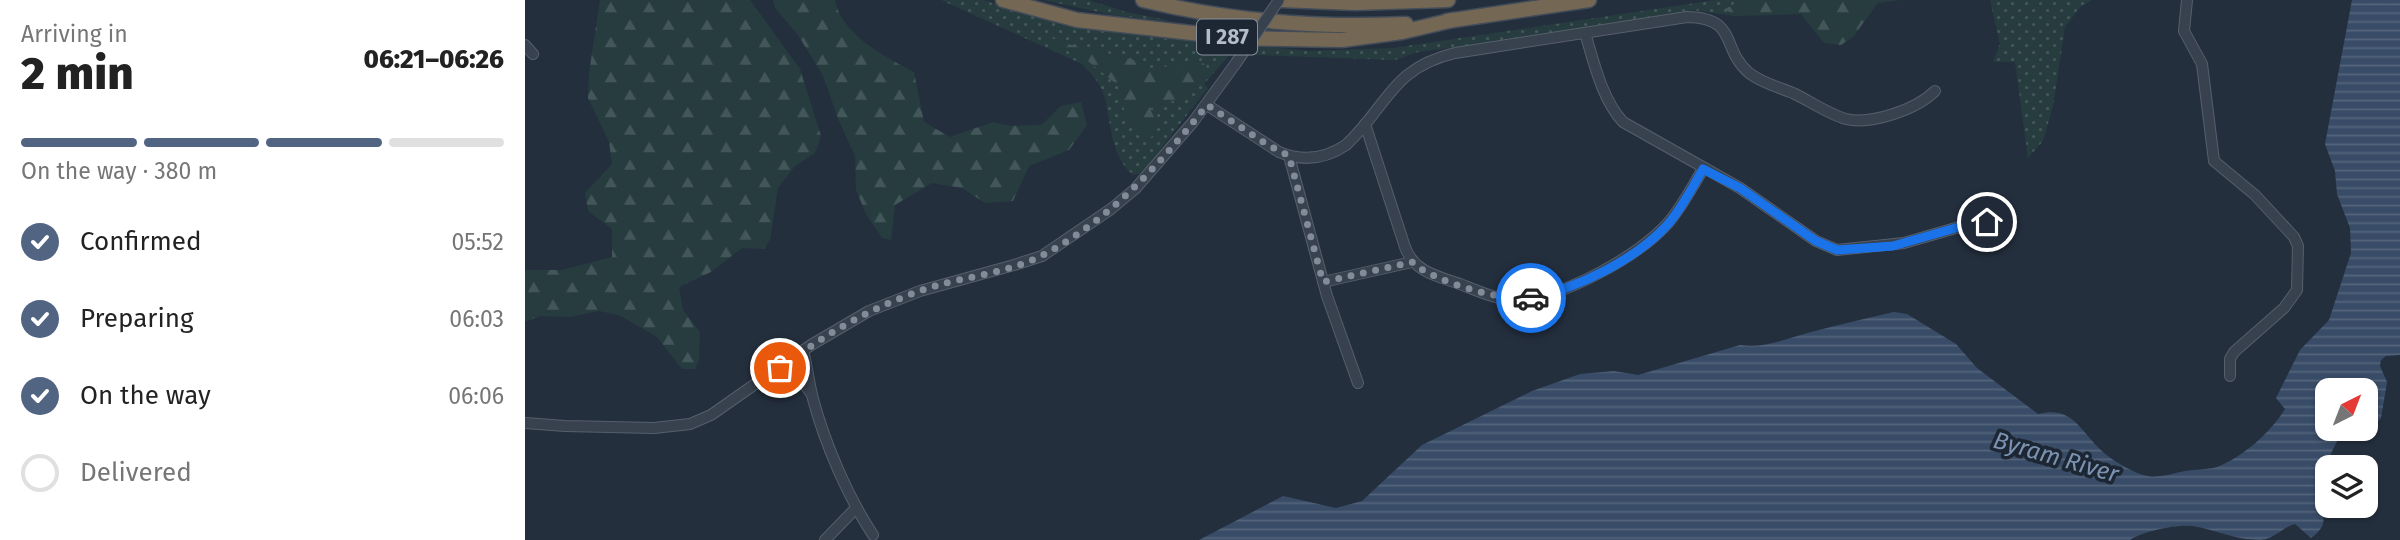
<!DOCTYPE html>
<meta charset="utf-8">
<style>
body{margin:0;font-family:"Fira Sans",sans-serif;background:#f6f6f6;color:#222;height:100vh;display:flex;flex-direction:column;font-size:26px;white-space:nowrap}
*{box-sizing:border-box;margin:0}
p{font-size:23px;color:#767676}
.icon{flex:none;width:38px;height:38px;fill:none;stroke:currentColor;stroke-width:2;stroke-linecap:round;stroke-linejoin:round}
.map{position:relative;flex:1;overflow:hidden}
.sheet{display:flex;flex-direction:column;background:#fff;width:525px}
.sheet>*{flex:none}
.needle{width:46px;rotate:42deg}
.tools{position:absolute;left:1790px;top:378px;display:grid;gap:14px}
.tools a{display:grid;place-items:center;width:63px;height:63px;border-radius:14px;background:#fff;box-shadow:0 2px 5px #0004;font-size:35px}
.pin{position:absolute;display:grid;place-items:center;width:60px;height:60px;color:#fff;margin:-30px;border:4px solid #fff;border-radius:50%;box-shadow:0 2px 7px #0007}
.courier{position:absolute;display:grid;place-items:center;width:70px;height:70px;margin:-35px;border:5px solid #1a73e8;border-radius:50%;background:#fff;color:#222;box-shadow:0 2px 9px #0007}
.headline em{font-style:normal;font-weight:800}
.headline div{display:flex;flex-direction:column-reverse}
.headline{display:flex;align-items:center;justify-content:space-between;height:119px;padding:0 21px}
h1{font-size:46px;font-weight:800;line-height:52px}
.bar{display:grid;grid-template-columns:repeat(4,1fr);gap:10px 7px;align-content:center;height:84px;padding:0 21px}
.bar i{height:9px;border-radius:5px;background:#e0e0e0}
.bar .current{background:#516482}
.bar p{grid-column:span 4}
ol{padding:0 21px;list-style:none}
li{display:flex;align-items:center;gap:21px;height:77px}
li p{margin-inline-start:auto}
li .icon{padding:7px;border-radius:50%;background:#516482;color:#fff;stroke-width:4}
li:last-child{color:#767676}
li i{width:38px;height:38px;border:4px solid #e0e0e0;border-radius:50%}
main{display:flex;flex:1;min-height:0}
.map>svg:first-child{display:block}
</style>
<main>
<section class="sheet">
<div class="headline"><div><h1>2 min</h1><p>Arriving in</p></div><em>06:21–06:26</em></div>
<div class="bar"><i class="current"></i><i class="current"></i><i class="current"></i><i></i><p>On the way · 380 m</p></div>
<ol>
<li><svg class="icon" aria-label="check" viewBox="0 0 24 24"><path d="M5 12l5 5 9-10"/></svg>Confirmed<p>05:52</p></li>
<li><svg class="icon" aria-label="check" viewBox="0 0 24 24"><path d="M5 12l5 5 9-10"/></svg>Preparing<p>06:03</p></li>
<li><svg class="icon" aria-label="check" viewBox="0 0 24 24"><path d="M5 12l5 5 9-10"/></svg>On the way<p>06:06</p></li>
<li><i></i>Delivered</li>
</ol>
</section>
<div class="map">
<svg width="1875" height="540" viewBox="0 0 1875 540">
<defs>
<pattern id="grass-dots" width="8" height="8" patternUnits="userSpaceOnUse" patternTransform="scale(1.75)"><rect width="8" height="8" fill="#263c3f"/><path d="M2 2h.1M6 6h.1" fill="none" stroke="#435659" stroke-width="1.8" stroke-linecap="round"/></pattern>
<pattern id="forest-firs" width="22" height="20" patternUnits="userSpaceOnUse" patternTransform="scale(1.75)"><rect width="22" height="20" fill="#263c3f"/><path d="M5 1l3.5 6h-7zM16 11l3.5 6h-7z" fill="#435659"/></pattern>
<pattern id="water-rules" width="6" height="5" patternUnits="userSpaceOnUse" patternTransform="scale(1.75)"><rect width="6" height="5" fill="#394c67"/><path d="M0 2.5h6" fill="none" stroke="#53647b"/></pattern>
</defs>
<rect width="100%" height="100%" fill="#242f3e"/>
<!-- grass -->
<g fill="url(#grass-dots)">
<path d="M416 0H458L537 25 598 34 710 46 703 57 679 84 683 88 620 169 614 174 608 175C584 154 587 123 579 95 575 83 566 73 557 64Z"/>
<path d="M518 0H563L601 12 642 20V21L588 15Z"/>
<path d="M1191 0H1375L1340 5 1210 16 1167 10 1000 39 893 52 870 60 730 55 732 46 784 51 868 48Z"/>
<path d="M1465 0H1567L1555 7 1540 27 1528 106 1518 141 1503 158 1490 62H1468L1475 44Z"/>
</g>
<!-- forest -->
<g fill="url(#forest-firs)">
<path d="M75 0H225L275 69 296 136 290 153 270 166 253 188 245 240 239 249 217 248 186 272 154 287 158 310 175 332 174 360 170 369H157L132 337 94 315 74 311 45 317 15 316 0 322V270H37L87 257V229L63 211 60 193 87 164 84 142 63 98 64 73Z"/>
<path d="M248 0H310C316 34 360 57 389 72L399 122 425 137 468 122 486 126 516 125 536 106 556 102 562 125 544 150 504 166 488 201 460 203 437 188 407 183 370 205 366 240 357 238 341 214 331 190 330 156 314 121 298 76 273 35 250 8Z"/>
<path d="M1217 0H1355L1328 37 1316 45 1299 43 1276 14 1210 16 1200 9Z"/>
<path d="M519 35 542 44 606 59 625 68 678 63 682 67C675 85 659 105 637 101L625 109 632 123 631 134 623 139 617 138C602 121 597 108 594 86L555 55 521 44 516 38Z"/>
</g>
<!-- water -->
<path fill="url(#water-rules)" d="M1827 0H1875V355L1861 356 1856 360 1855 366 1862 382 1856 418 1846 429 1833 433 1828 429H1841V390H1802V429H1820C1812 438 1797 472 1794 484 1787 509 1813 518 1786 538L1770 524C1758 527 1749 539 1736 540 1710 540 1692 530 1668 526 1652 524 1618 531 1605 540H674L758 496 811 508 837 501 897 445 1007 391 1055 374 1089 371 1113 375 1215 345C1241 349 1265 337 1290 331 1316 324 1343 318 1369 312L1382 314 1431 344 1452 368 1513 414C1548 405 1555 431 1577 451 1585 459 1598 466 1608 471 1627 481 1641 475 1660 471 1670 469 1682 470 1692 467 1718 457 1746 432 1760 409L1751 398 1775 350 1804 320 1826 253 1825 228 1812 194 1810 171 1800 144Z"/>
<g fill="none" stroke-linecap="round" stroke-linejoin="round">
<defs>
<g id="minor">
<path d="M1662 0 1659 31 1677 64 1689 161 1730 195 1769 237 1773 246 1772 290 1759 308 1709 352 1705 359V376"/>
<path d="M1060 33C1069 63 1077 99 1098 122L1215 188 1291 241 1312 250 1379 243 1434 227 1463 222"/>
<path d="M0 45 8 54"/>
<path d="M682 105 754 152C778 162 800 159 821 145 863 106 866 68 930 53L1162 17C1214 18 1195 48 1224 73 1237 83 1253 87 1268 93 1285 101 1303 114 1321 119 1347 125 1392 109 1410 91"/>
<path d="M840 124 880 247C889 272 912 276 935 284 953 291 972 300 992 300 1036 299 1114 256 1143 223 1157 207 1167 187 1178 169"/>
<path d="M764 156 802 296 833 383"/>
<path d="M798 282 887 262"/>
<path d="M278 350C282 366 284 383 288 399 300 444 323 497 348 535"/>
<path d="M255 368 270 372 285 392"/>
<path d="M0 423 40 426 129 428 165 424 186 415 286 345 344 311 395 291 489 265 517 256 586 209 610 189 668 122 711 63"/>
<path d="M300 540 331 508"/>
</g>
<g id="highway">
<path d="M478 0 552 20 711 38 817 40 877 32 928 20"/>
<path d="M618 0C703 21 793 28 881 24"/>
<path d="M756 0 830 3 923 0"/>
<path d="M922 21 1064 0"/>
</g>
</defs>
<!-- minor casing -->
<use href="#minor" stroke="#565f6c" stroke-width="12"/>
<!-- highway casing -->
<use href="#highway" stroke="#434c59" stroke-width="17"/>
<!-- minor -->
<use href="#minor" stroke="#38414e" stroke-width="10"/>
<!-- highway -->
<use href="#highway" stroke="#746855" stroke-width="14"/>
<defs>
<path id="minor-bridge" d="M711 63 754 0"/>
</defs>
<!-- minor-bridge casing -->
<use href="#minor-bridge" stroke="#565f6c" stroke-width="12" stroke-linecap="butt"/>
<!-- minor-bridge -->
<use href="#minor-bridge" stroke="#38414e" stroke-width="10"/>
</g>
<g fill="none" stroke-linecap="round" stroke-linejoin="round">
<!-- done -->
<path stroke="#828b98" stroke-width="7" stroke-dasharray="0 12.6" d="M255 368C303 332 352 304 410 286 445 276 485 272 518 255 586 219 635 164 682 105L743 145 764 156 798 282 887 262C905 280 980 303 1006 298"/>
<!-- route -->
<path stroke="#1a73e8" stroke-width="9" d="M1006 298C1051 289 1112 259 1143 224 1157 208 1167 188 1178 169L1215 188 1291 241 1312 250 1368 246 1434 227 1462 222"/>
</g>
<g text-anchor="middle" stroke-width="7" stroke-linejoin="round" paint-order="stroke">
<!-- shield labels -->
<rect fill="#1d2633" stroke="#878f9c" stroke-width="2" x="672" y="19.5" width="60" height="35" rx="5"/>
<g font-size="21" font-weight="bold" fill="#b4bcc9">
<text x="702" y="44">I 287</text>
</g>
<!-- water labels -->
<g font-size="24" font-style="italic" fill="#7c92b1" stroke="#1d2633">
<text transform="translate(1531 457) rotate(16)" y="8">Byram River</text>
</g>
</g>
</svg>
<div class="tools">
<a><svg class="needle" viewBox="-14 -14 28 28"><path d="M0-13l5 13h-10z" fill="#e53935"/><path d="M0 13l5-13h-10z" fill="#767676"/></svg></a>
<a><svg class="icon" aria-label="layers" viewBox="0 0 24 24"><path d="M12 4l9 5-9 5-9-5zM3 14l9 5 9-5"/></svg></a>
</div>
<div class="pin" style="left:255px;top:368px;background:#ea580c"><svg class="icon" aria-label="bag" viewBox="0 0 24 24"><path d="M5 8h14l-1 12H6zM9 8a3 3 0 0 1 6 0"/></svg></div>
<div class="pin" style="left:1462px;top:222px;background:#1f2937"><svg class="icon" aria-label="home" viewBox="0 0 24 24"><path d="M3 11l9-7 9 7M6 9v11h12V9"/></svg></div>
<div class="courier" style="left:1006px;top:298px"><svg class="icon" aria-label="car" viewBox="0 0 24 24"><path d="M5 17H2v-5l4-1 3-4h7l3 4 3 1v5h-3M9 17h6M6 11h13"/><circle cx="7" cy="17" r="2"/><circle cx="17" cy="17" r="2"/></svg></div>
</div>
</main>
